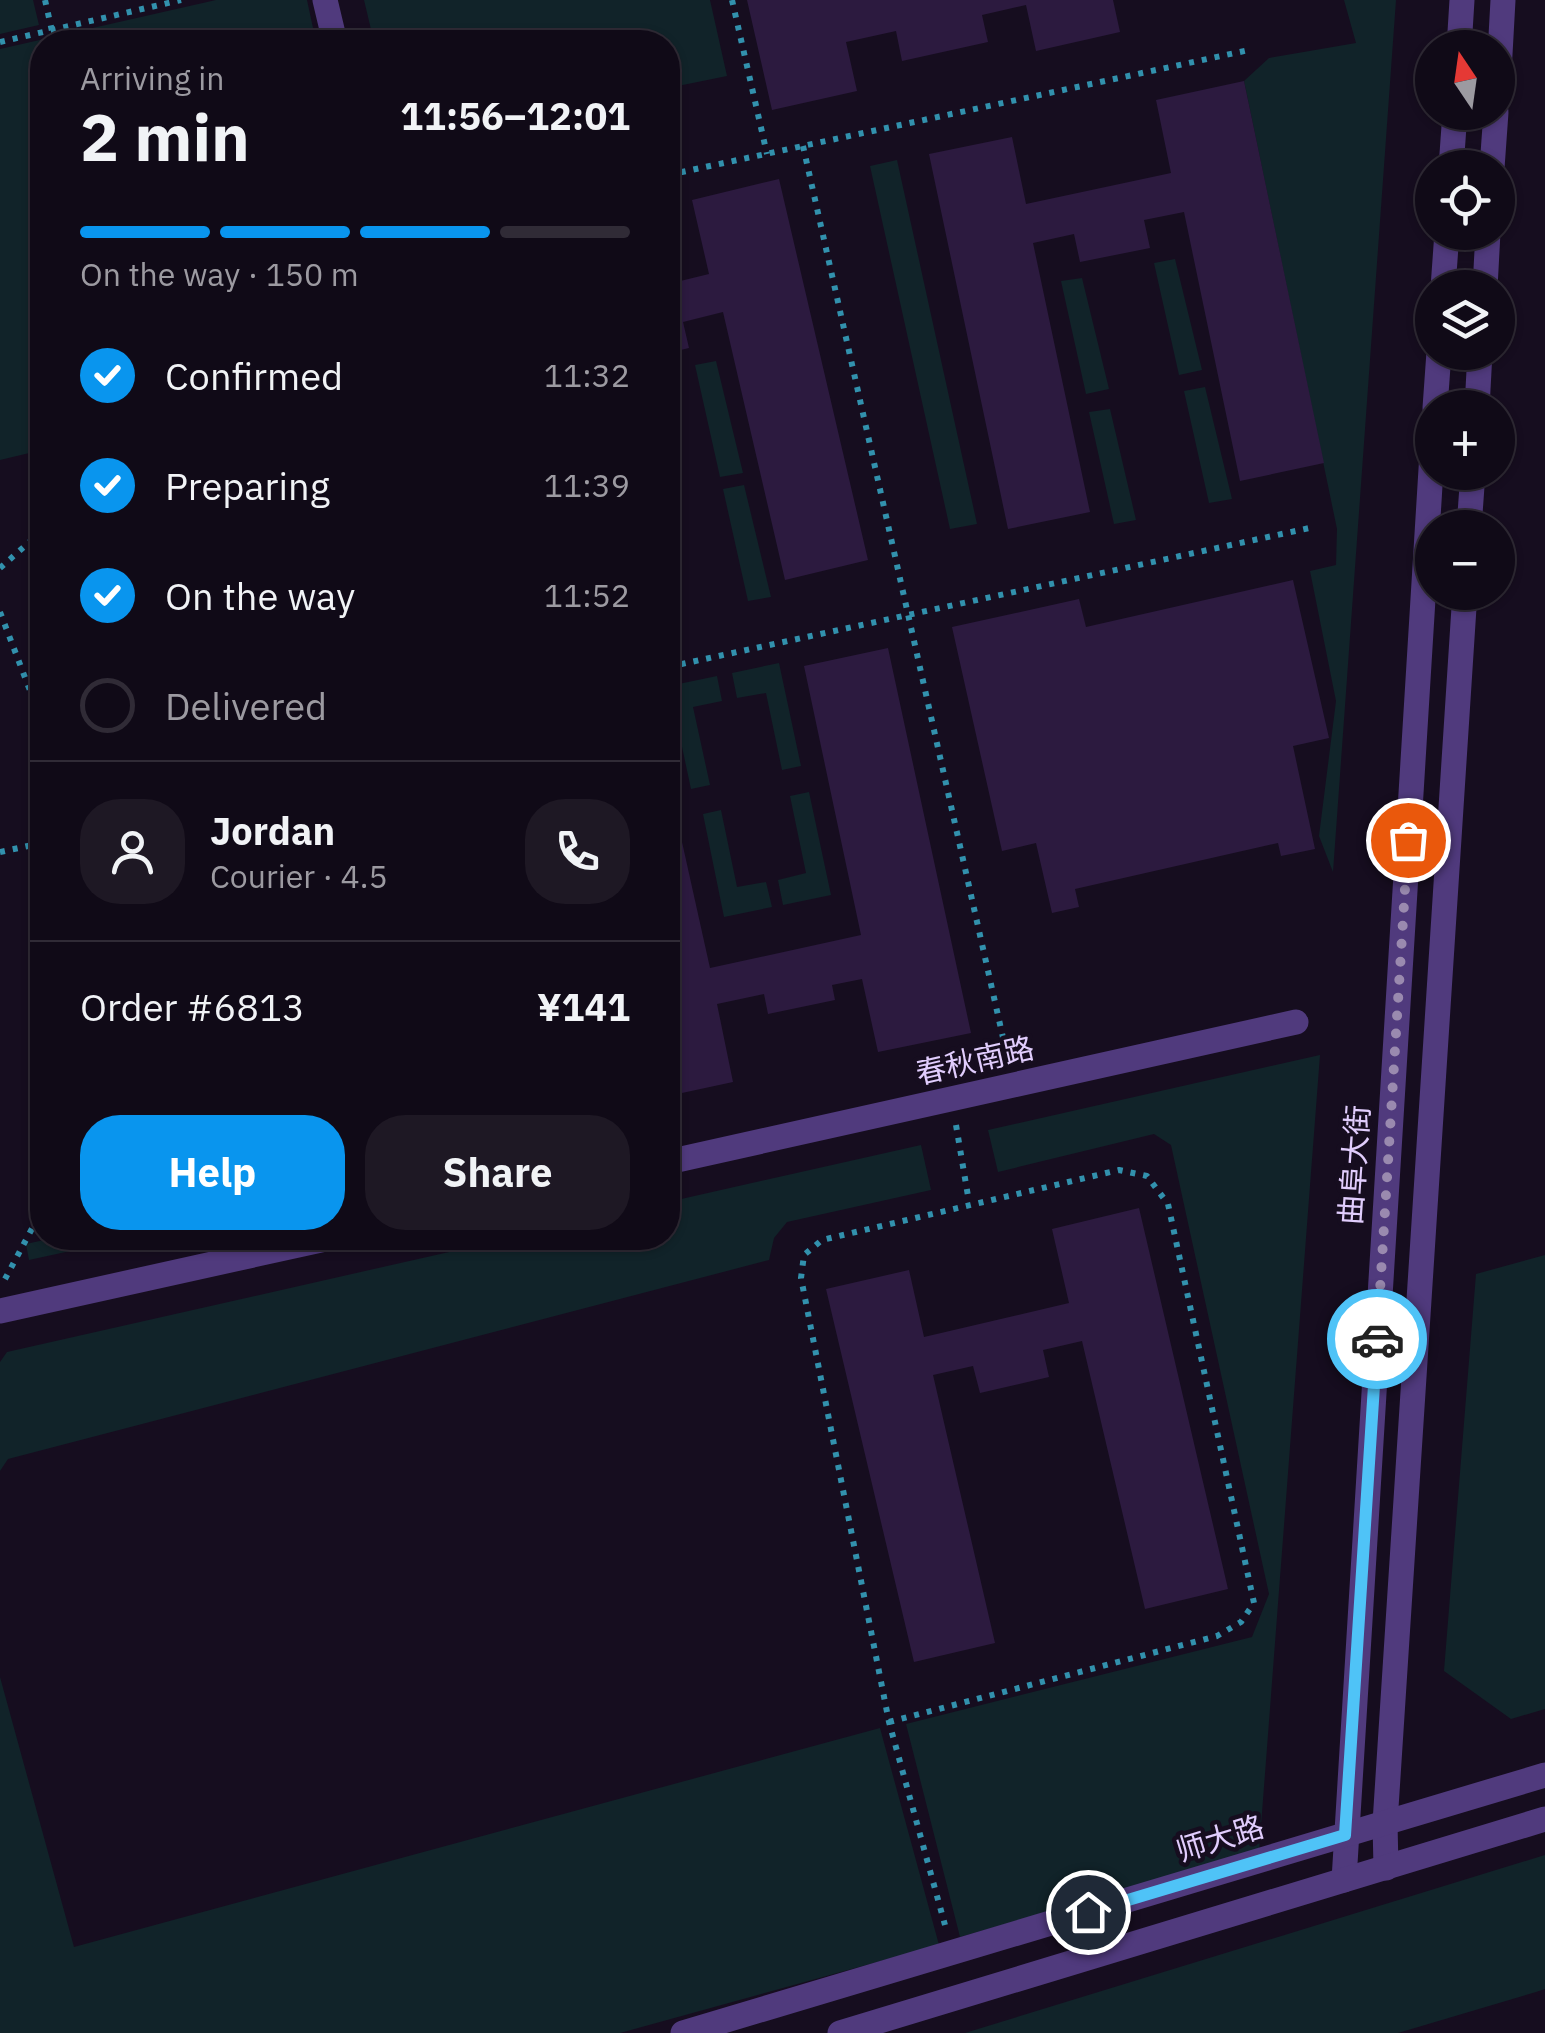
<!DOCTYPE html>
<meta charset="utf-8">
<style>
body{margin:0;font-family:"IBM Plex Sans","Noto Sans SC",sans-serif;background:#1e1824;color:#f1f3f6;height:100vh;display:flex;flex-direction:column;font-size:38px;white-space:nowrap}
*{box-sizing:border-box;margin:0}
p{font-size:32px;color:#9c9aa1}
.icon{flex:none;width:55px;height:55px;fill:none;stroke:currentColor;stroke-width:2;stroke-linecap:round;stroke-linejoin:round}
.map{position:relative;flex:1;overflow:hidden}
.side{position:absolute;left:30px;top:30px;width:650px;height:1220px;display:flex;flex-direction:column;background:#100a17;border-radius:40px;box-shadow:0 2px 8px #0004,0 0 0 2px #302b36}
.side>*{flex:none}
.needle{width:65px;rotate:347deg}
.buttons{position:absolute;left:1415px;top:30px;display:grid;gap:20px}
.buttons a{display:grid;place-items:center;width:100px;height:100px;border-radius:50%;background:#100a17;box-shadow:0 2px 8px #0004,0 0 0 2px #302b36;font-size:50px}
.pin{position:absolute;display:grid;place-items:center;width:85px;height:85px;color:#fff;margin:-42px;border:5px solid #fff;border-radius:50%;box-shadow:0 2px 10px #0007}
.courier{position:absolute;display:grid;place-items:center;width:100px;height:100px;margin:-50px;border:8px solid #4fc3f7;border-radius:50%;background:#fff;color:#222;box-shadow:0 2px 12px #0007}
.summary em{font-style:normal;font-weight:700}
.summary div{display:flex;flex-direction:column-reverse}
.summary{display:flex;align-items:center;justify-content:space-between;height:170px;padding:0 50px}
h1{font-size:65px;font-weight:700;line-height:75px}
.bar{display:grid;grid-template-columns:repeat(4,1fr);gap:15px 10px;align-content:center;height:120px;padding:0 50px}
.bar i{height:12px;border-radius:8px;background:#302b36}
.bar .current{background:#0995ee}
.bar p{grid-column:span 4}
.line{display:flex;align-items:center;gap:25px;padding:0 50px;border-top:2px solid #302b36}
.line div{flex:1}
.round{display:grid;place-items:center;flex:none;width:105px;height:105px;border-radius:40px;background:#1e1824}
ol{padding:0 50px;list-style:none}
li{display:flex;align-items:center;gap:30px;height:110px}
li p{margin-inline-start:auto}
li .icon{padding:10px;border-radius:50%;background:#0995ee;color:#fff;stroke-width:4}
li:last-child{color:#9c9aa1}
li i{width:55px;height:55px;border:5px solid #302b36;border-radius:50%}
.button{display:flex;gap:20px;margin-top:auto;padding:20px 50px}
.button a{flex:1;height:115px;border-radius:40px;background:#0995ee;color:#fff;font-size:40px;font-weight:700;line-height:115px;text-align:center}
.button a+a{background:#1e1824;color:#f1f3f6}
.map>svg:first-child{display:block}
</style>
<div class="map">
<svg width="1545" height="2033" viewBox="0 0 1545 2033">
<rect width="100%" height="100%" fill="#160d1f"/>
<!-- green -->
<g fill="#112329">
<path d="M0 0H33L39 25 0 34Z"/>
<path d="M216 0H307L316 42H42V450L0 460V49Z"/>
<path d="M364 0H710L727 76 668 88V42H374Z"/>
<path d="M1344 0H1396L1333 872 1319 836 1336 701 1310 571 1336 565 1337 529 1244 81 1269 58 1356 43Z"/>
<path d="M897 160 977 524 950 529 870 166Z"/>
<path d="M1175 259 1202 370 1179 375 1154 263Z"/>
<path d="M1082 278 1109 389 1086 394 1061 281Z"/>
<path d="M716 361 743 473 720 477 695 365Z"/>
<path d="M1205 387 1232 499 1209 503 1184 391Z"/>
<path d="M1110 409 1136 520 1114 524 1089 412Z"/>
<path d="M744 485 771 597 748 601 723 489Z"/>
<path d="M779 663 801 766 782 770 766 693 737 698 732 673Z"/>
<path d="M717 676 722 701 693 707 710 785 691 789 669 686Z"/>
<path d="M809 792 831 895 783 905 778 880 806 873 790 796Z"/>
<path d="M721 810 737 887 766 882 772 907 724 917 703 814Z"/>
<path d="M1320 1055 1259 1852 960 1937 906 1724 1252 1637 1269 1594 1171 1145 1154 1134 998 1172 988 1130Z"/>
<path d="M921 1145 931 1190 787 1222 774 1238 769 1260 8 1459 0 1471V1362L7 1352 511 1238H668V1202Z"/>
<path d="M53 1238H130L29 1260 26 1244Z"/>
<path d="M1545 1255V1709L1511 1719 1444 1671 1476 1274Z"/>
<path d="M0 1677 74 1947 880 1728 939 1945 620 2033H0Z"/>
<path d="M1545 1855V1989L1536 1992 1398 2033H965Z"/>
</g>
<!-- building -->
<g fill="#2c1a3f">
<path d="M747 0H1113L1120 32 1036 51 1026 5 982 15 988 42 902 61 896 31 846 42 857 91 772 110Z"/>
<path d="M1244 81 1324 463 1240 481 1184 212 1144 220 1150 248 1080 262 1074 234 1033 243 1090 512 1008 529 929 154 1012 137 1026 204 1171 173 1156 100Z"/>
<path d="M779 179 868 560 785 580 723 312 683 322 689 348 668 353V284L709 274 692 200Z"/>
<path d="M1293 580 1329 738 1293 746 1315 849 1281 856 1278 843 1075 889 1079 907 1052 913 1036 843 1002 851 952 627 1079 599 1086 627Z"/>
<path d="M888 648 971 1033 878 1052 862 979 832 985 835 1000 768 1014 764 994 717 1004 733 1082 668 1096V779L710 968 861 935 804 666Z"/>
<path d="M1139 1208 1228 1589 1145 1609 1082 1341 1043 1350 1049 1377 980 1393 973 1366 933 1375 995 1643 914 1662 826 1289 909 1270 924 1337 1069 1303 1052 1229Z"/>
</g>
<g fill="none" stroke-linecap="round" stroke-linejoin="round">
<!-- path -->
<g stroke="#3291ad" stroke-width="6" stroke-dasharray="5 8" stroke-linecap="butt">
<path d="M45 0 52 31"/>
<path d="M732 0 767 154"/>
<path d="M0 42 181 0"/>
<path d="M803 146 1008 1060"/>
<path d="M668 175 1249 50"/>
<path d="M0 568 42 531"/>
<path d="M0 612 42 722"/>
<path d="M668 667 1314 527"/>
<path d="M0 852 42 843"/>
<path d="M956 1125 969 1202"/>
<path d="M5 1279 42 1210"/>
<path d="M889 1722 1217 1636 1241 1622 1254 1603 1168 1204 1147 1176 1119 1170 822 1240 804 1255 801 1278 889 1722 945 1925"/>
</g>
<!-- minor -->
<g stroke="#503a7d" stroke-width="25">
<path d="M325 0 335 42"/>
<path d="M1459 48 1462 0"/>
<path d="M1498 90 1503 0"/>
<path d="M1451 168 1455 112"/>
<path d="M1492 168 1496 112"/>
<path d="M1443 288 1447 232"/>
<path d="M1485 288 1488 232"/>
<path d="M1435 408 1439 352"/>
<path d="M1477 408 1480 352"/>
<path d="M1469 528 1473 472"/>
<path d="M668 1162 1296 1022"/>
<path d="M0 1311 330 1238"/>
<path d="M1386 1868 1385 1823 1465 592"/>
<path d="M1344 1880 1432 453"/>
<path d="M683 2033 1545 1775"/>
<path d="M840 2033 1545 1819"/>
</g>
</g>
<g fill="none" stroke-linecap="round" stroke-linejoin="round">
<!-- done -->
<path stroke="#9a8aaf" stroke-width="10" stroke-dasharray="0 18" d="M1377 1339 1408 840"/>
<!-- route -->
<path stroke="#4fc3f7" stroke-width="12" d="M1088 1912 1345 1835 1377 1339"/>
</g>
<g text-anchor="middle" stroke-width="9" stroke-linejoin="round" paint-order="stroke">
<!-- street labels -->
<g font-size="30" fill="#e1cdfd" stroke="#160d1f">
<text transform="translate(975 1061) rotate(-13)" y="10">春秋南路</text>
<text transform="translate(1355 1165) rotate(-86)" y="10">曲阜大街</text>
<text transform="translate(1220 1839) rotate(-17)" y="10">师大路</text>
</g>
</g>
</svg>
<div class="buttons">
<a><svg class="needle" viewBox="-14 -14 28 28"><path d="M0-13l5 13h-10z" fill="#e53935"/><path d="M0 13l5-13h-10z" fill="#9c9aa1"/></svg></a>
<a><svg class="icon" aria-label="locate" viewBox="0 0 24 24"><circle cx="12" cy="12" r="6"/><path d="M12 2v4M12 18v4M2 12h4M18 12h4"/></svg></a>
<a><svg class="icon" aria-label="layers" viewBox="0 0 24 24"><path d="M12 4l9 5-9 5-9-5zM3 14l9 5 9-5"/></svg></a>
<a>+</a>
<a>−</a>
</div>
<div class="pin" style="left:1408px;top:840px;background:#ea580c"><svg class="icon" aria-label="bag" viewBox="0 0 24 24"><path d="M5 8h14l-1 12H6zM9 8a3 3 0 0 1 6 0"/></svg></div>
<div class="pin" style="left:1088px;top:1912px;background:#1f2937"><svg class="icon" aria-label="home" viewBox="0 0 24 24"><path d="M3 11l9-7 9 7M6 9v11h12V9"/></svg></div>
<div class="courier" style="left:1377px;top:1339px"><svg class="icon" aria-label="car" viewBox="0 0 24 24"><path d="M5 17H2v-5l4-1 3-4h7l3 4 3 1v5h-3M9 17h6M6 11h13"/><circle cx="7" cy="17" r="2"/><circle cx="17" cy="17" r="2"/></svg></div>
<section class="side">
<div class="summary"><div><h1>2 min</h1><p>Arriving in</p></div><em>11:56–12:01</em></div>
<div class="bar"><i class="current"></i><i class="current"></i><i class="current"></i><i></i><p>On the way · 150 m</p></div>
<ol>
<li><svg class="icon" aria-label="check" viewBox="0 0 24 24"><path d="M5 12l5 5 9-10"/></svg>Confirmed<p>11:32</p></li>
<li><svg class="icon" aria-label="check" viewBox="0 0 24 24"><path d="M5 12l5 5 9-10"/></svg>Preparing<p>11:39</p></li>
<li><svg class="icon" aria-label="check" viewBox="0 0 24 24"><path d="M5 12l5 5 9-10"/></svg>On the way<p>11:52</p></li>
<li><i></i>Delivered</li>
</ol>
<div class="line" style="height:180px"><a class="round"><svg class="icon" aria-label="person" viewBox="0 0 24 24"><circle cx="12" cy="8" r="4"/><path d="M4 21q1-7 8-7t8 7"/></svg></a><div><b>Jordan</b><p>Courier · 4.5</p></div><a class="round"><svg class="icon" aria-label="phone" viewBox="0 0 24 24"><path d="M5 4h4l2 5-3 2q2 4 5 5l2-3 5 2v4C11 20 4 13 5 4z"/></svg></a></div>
<div class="line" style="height:130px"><div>Order #6813</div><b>¥141</b></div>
<div class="button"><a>Help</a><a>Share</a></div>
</section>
</div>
